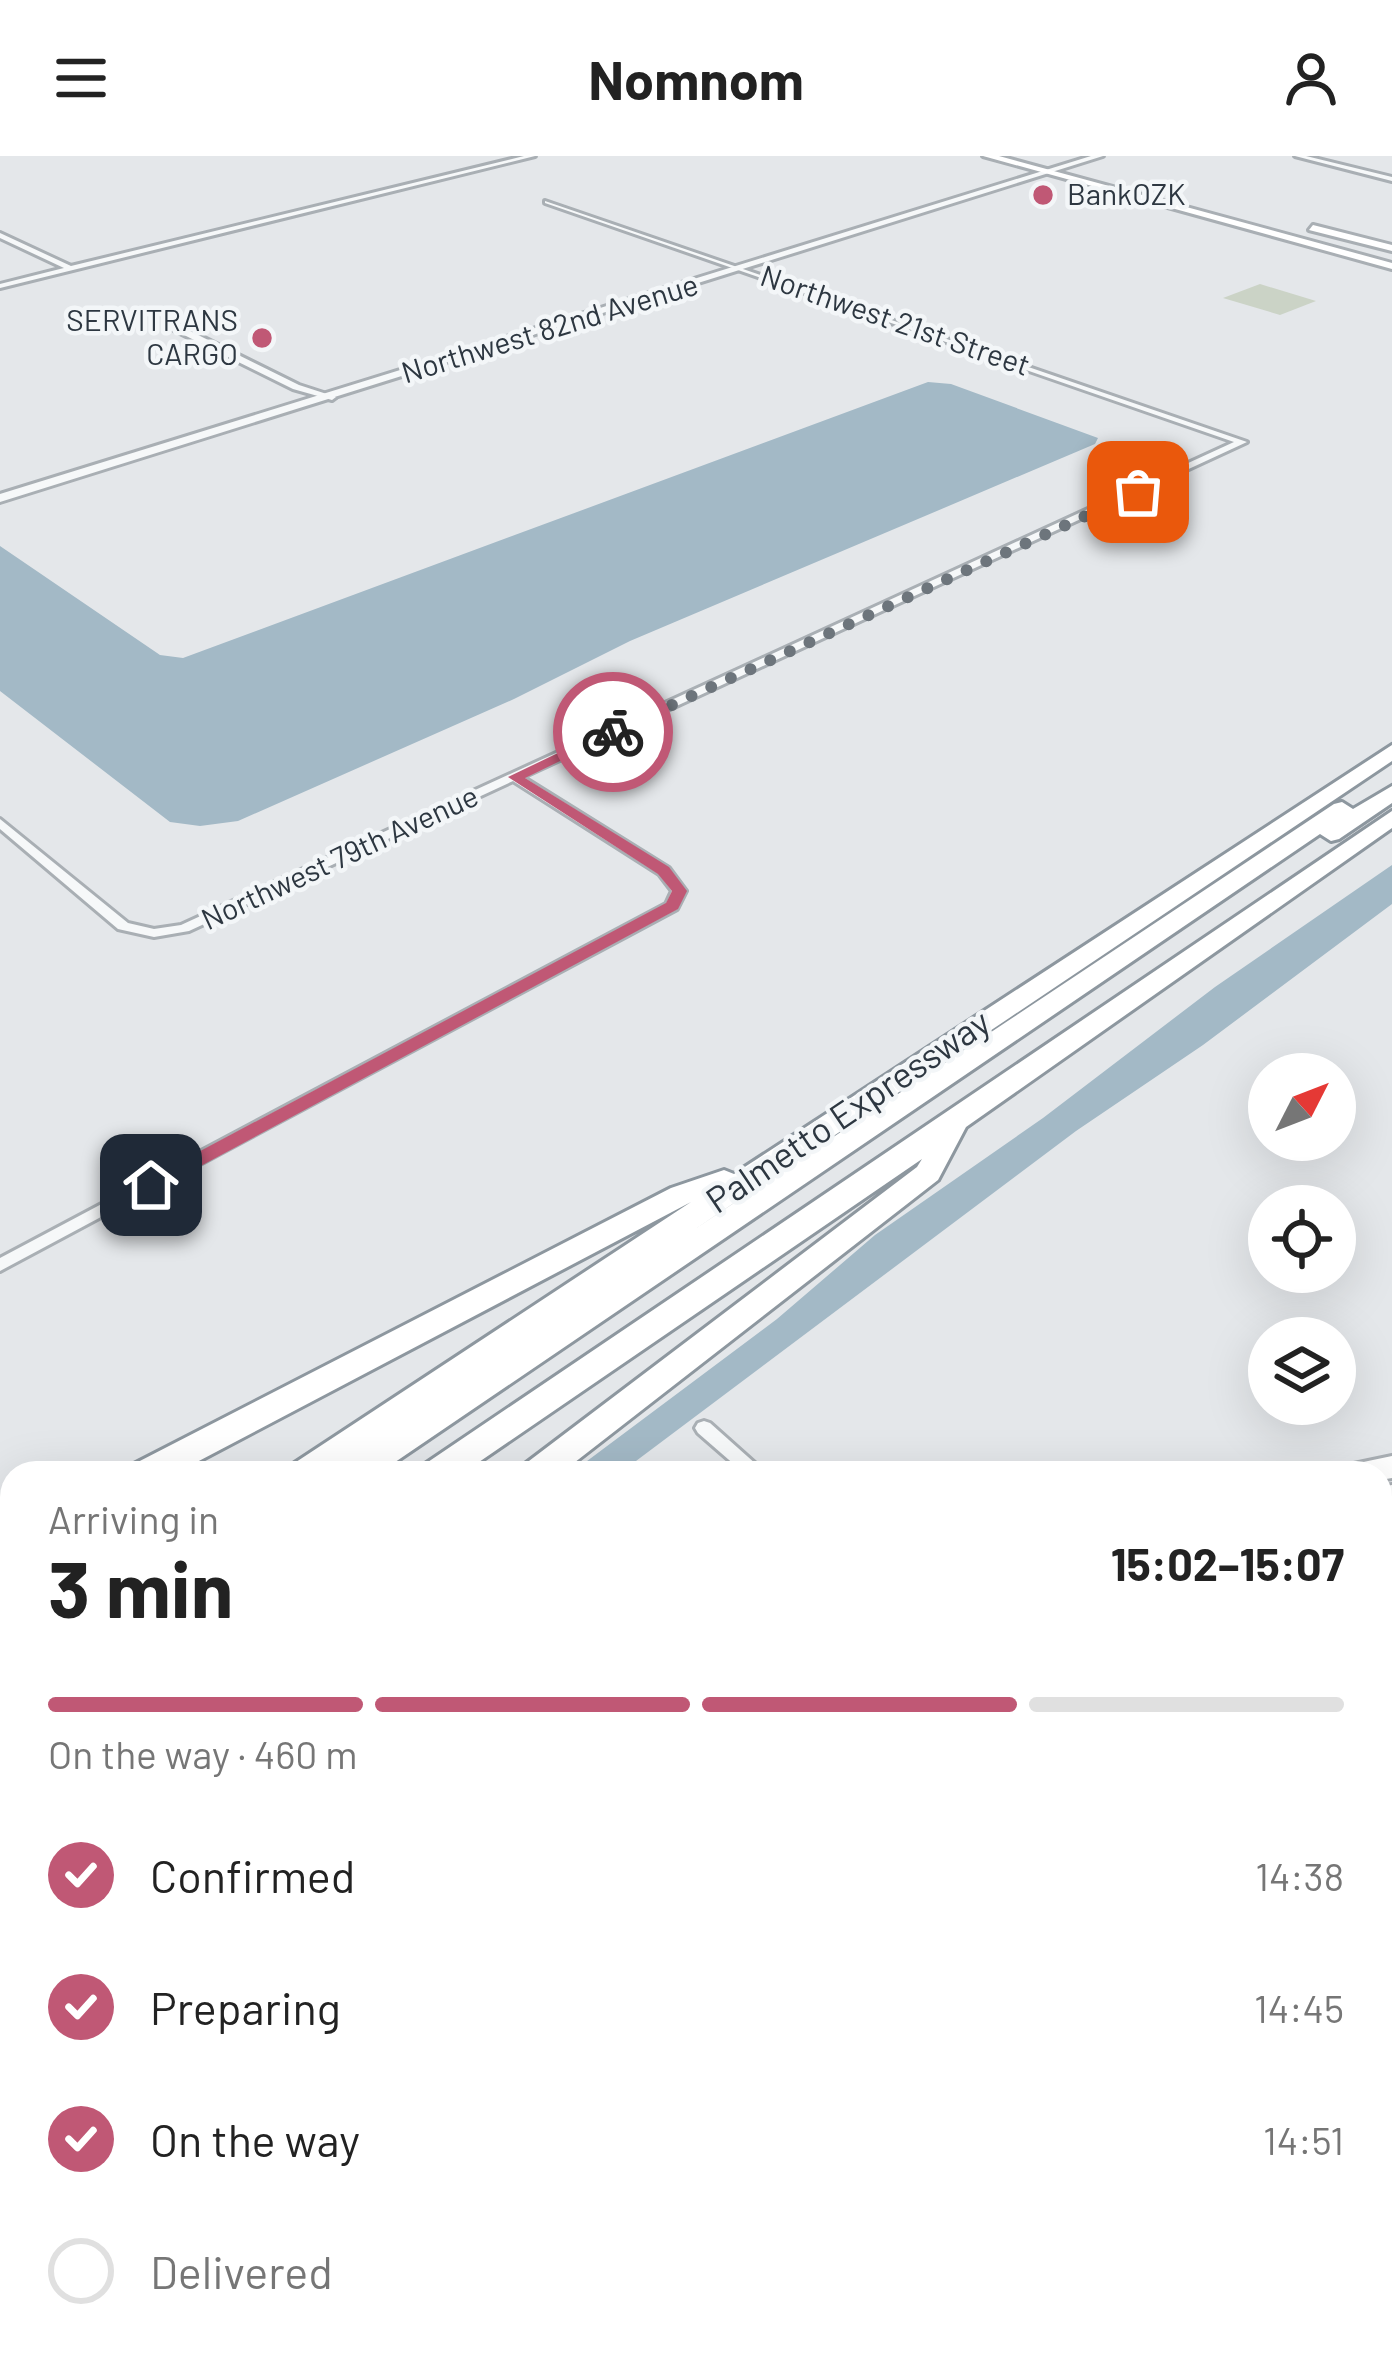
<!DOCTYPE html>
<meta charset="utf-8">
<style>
body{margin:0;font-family:Barlow,sans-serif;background:#f2f2f2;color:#222;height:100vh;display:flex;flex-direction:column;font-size:45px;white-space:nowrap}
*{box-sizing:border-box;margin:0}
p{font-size:39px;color:#767676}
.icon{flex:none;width:66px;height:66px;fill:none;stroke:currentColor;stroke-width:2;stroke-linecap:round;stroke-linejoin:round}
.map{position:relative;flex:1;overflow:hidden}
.drawer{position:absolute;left:0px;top:1305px;width:1392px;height:900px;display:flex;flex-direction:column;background:#fff;border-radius:36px 36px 0 0;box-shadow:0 12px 48px #0002}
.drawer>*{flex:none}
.needle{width:78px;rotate:48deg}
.fabs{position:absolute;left:1248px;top:897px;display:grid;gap:24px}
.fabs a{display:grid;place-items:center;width:108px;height:108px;border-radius:50%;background:#fff;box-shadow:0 12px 48px #0002;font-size:60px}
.pin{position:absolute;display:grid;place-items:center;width:102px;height:102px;color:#fff;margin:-51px;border-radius:24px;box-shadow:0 6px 18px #0006}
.courier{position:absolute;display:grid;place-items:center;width:120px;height:120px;margin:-60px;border:9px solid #c05875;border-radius:50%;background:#fff;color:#222;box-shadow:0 3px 15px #0007}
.head em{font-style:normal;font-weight:700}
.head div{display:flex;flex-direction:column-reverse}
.head{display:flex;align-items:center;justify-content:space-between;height:204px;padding:0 48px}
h1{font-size:78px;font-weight:700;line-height:90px}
.bar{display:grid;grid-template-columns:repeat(4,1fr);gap:18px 12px;align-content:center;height:144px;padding:0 48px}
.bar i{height:15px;border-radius:9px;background:#e0e0e0}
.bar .current{background:#c05875}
.bar p{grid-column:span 4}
ol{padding:0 48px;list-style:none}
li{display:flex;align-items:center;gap:36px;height:132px}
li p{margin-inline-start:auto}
li .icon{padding:12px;border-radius:50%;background:#c05875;color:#fff;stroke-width:4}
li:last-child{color:#767676}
li i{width:66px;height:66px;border:6px solid #e0e0e0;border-radius:50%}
header{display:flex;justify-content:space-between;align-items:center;height:156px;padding:0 48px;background:#fff;font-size:54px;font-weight:700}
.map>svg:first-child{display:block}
</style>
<header><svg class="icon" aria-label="menu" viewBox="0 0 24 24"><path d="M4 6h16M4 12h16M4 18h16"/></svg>Nomnom<svg class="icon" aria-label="person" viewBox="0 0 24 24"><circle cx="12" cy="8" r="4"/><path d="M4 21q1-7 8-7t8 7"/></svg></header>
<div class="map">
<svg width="1392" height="2205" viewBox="0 0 1392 2205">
<rect width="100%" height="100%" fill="#e4e7ea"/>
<!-- built -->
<g fill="#d2d7dc">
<path d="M1392 1434V2205H792L794 2193H1380V1439Z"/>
<path d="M12 1780V2193H397L392 2205H0V1790Z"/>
</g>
<!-- green -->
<g fill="#cbd3c6">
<path d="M1260 128 1316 145 1280 159 1223 142Z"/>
<path d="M1380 1662 1392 1668V2205H873V2193H1380Z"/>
</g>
<!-- water -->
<g fill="#a3b9c6">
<path d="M928 226 951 228 1098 282 1095 288 630 485 514 543 238 665 200 670 170 666 0 535V390L160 499 183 502Z"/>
<path d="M1392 709V748L1203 889 1076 975 620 1317H571L777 1163 875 1079 1043 962 1215 831Z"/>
</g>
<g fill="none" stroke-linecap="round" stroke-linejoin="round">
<defs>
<g id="minor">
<path d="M524 0H535L0 132V128L64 112 0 82V77L71 110Z"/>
<path d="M1295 0H1306L1392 21V25Z"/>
<path d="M545 45 1247 286 523 621 669 712 686 735 677 753 0 1115V1102L666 748 672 735 659 718 513 625 189 775 154 781 118 773 0 673V663L128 767 154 773 181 769 1234 286 545 47Z"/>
<path d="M172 169H178L299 229 336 241 332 244 293 233 172 173Z"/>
<path d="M704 1265 710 1267 766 1317H744L698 1277 695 1272 698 1267Z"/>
</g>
<path id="tertiary" d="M1091 0H1103L0 346V338Z"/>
<g id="secondary">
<path d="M983 0H999L1392 107V113Z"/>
<path d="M1313 69 1392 89V95L1309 74Z"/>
<path d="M1392 1300V1322L1380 1324V1317H1345L1349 1309Z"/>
<path d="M1392 1329V1372L1380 1374V1331Z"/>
<path d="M422 2193H460L455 2205H417Z"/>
<path d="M502 2193H540L536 2205H498Z"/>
</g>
<g id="motorway">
<path d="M1392 589V605L689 1077 1334 648 1342 646 1353 653 1392 630V647L1339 683 1331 685 1320 678 379 1317H336L339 1311 331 1317H288L293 1308 691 1046 176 1317H129L134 1308 671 1032 724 1014 734 1018Z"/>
<path d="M1392 655V672L966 971 938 1024 561 1317H520L525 1308 917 1011 922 1003 463 1317H420L425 1308Z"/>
<path d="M12 1372V1433L0 1437V1376Z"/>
<path d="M12 1466V1565L0 1570V1471Z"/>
<path d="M12 1584V1622L0 1626V1588Z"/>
<path d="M12 1627V1667L0 1672V1632Z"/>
<path d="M12 1694V1737L0 1742V1699Z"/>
</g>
</defs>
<!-- minor casing -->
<use href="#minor" stroke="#a9afb4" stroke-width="6"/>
<!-- tertiary casing -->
<use href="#tertiary" stroke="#a9afb4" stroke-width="6"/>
<!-- secondary casing -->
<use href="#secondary" stroke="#a9afb4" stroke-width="6"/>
<!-- motorway casing -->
<use href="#motorway" stroke="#8d979f" stroke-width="6"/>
<!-- minor -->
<use href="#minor" fill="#f6f8f9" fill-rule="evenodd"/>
<!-- tertiary -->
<use href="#tertiary" fill="#f6f8f9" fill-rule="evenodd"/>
<!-- secondary -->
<use href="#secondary" fill="#fff" fill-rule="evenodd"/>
<!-- motorway -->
<use href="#motorway" fill="#fff" fill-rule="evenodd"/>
<!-- rail-far1 -->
<path stroke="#7f8992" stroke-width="8" stroke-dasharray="8 14" stroke-linecap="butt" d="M0 1574 12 1591"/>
<!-- rail -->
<path stroke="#7f8992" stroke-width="9" stroke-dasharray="9 16" stroke-linecap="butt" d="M435 2193 444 2205"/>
<defs>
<path id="motorway-bridge" d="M0 1577 12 1569"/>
</defs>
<!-- motorway-bridge casing -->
<use href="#motorway-bridge" stroke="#8d979f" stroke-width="40" stroke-linecap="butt"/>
<!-- motorway-bridge -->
<use href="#motorway-bridge" stroke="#fff" stroke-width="34"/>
</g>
<!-- route -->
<path fill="#c05875" d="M608 573 620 576 525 622 669 711 687 735 678 753 158 1033H144V1025L666 747 672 735 658 718 508 621Z"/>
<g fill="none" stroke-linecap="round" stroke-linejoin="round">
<!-- done -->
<path stroke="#6d757c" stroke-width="12" stroke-dasharray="0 21.6" d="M613 576 1138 336"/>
</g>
<!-- markers -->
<g fill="#c05875" stroke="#f3f6f8" stroke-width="4.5">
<circle cx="1043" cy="39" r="12"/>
<circle cx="262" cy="182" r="12"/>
</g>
<g text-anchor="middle" stroke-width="9" stroke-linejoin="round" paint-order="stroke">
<!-- far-poi labels -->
<g font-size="30" fill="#2d3741" stroke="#f3f6f8" text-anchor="start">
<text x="1067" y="49">BankOZK</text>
<text x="238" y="175" text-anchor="end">SERVITRANS<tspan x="238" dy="34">CARGO</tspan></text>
</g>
<!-- far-street labels -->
<g font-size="30" fill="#2d3741" stroke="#f3f6f8">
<text transform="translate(895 165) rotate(19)" y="10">Northwest 21st Street</text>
<text transform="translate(550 173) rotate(-17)" y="10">Northwest 82nd Avenue</text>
<text transform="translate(340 702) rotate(-25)" y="10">Northwest 79th Avenue</text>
</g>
<!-- street labels -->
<g font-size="36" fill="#2d3741" stroke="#f3f6f8">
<text transform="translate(848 955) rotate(-34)" y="13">Palmetto Expressway</text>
</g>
</g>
</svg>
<div class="fabs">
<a><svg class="needle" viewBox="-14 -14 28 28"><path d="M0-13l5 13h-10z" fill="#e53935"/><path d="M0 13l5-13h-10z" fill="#767676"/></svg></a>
<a><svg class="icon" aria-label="locate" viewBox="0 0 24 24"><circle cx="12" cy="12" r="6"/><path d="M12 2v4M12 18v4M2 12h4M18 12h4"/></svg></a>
<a><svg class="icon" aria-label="layers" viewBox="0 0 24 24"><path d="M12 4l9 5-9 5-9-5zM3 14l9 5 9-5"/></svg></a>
</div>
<div class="pin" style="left:1138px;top:336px;background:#ea580c"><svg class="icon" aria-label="bag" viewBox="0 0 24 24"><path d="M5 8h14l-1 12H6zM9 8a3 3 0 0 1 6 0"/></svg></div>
<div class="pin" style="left:151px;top:1029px;background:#1f2937"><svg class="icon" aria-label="home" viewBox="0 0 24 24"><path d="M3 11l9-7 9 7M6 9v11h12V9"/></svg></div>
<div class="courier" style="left:613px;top:576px"><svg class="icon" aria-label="bike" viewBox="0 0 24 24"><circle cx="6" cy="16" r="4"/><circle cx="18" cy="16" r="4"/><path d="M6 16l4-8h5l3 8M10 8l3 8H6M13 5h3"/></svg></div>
<section class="drawer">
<div class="head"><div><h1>3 min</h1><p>Arriving in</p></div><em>15:02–15:07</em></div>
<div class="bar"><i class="current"></i><i class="current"></i><i class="current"></i><i></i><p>On the way · 460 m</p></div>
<ol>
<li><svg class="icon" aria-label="check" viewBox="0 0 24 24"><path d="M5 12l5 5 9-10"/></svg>Confirmed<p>14:38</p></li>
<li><svg class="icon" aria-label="check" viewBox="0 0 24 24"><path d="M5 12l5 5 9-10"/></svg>Preparing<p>14:45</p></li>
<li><svg class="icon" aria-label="check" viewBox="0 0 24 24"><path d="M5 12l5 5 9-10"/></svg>On the way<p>14:51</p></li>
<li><i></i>Delivered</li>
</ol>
</section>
</div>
